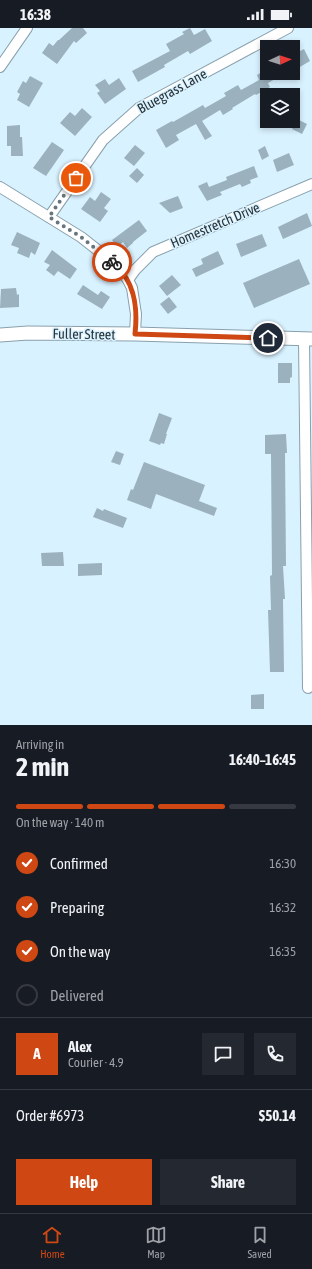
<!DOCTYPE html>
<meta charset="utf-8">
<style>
body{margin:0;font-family:"Asap Condensed",sans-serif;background:#242831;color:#f1f3f6;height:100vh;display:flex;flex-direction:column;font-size:15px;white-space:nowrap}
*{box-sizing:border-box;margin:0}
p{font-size:13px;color:#9ea1a6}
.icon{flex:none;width:22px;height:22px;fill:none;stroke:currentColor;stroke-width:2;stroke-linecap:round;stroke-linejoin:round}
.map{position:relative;height:697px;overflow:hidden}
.drawer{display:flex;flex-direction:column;background:#171b24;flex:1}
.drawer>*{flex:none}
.needle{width:26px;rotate:86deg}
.tools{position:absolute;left:260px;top:12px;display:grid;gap:8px}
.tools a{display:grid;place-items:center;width:40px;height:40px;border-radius:0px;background:#171b24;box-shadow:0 2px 6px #0003;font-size:20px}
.pin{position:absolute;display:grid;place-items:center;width:34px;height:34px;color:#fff;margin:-17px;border:2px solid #fff;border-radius:50%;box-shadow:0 1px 4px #0007}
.courier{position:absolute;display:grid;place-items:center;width:40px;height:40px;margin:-20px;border:3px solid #cf4813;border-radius:50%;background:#fff;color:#222;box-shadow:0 1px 5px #0007}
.headline em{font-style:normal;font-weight:700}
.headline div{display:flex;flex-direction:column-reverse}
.headline{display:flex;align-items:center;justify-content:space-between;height:68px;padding:0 16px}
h1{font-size:26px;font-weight:700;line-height:30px}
.bar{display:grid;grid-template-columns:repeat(4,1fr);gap:6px 4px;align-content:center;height:48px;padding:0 16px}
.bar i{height:5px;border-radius:3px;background:#363941}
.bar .current{background:#cf4813}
.bar p{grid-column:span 4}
.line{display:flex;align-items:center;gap:10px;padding:0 16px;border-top:1px solid #363941}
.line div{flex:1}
.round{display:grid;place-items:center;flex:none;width:42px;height:42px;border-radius:0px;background:#242831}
ol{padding:0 16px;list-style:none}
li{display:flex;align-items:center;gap:12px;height:44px}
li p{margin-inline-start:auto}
li .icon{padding:4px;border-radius:50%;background:#cf4813;color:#fff;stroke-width:4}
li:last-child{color:#9ea1a6}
li i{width:22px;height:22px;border:2px solid #363941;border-radius:50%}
.action{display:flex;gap:8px;margin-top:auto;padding:8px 16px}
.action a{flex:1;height:46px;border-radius:0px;background:#cf4813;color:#fff;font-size:16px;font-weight:700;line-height:46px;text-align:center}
.action a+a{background:#242831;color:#f1f3f6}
.status{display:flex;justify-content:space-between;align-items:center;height:28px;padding:0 20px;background:#171b24;direction:ltr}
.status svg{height:11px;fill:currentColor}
.dock{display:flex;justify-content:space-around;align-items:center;height:56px;border-top:1px solid #363941;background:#171b24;font-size:11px;color:#9ea1a6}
.dock a{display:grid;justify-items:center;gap:2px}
.dock .current{color:#cf4813}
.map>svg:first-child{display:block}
</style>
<div class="status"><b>16:38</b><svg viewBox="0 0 49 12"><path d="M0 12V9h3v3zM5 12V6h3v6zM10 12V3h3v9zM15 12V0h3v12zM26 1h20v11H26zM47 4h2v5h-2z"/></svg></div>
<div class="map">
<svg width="312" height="697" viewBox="0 0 312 697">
<rect width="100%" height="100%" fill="#d9f2ff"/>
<!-- building -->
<g fill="#9bb2be">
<path d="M72 0H83L87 5 76 15 74 13 57 36 42 25 49 15 53 18 58 12H59Z"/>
<path d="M190 0 194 7 205 1 212 13 190 26 188 23 164 37 165 39 138 54 132 43 170 23 166 16 184 6 182 4Z"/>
<path d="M304 21 310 33 293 43V27Z"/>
<path d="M267 41V45H286L268 55 270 59 256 67 255 66 232 80 233 81 223 87 220 82 202 93 212 108 205 112 196 96 176 107 179 112 166 120 156 102 172 93 173 94 203 77 205 80 226 68 224 65 238 57 241 62 259 52 257 47Z"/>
<path d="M30 48 43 55 29 79 17 72 20 66 17 64 23 53 26 55Z"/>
<path d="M119 50 126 61 105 76 97 65 100 63 95 57 105 51 109 57Z"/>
<path d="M82 80 92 89 75 108 60 95 70 84 75 88Z"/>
<path d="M297 91 307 96 302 106 292 101Z"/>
<path d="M20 97V109H22L23 128H11V118H7V98Z"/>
<path d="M52 114 64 122 46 148 33 140Z"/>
<path d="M135 117 145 125 134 138 124 130Z"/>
<path d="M265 118 269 128 262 132 258 122Z"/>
<path d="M289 125 294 137 277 144 273 132Z"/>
<path d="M254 138 258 149 250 152 251 155 242 159 240 156 220 164 222 167 207 173 198 158 207 154 209 159 227 152 226 149Z"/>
<path d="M137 140 144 147 137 155 129 148Z"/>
<path d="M101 164 111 171 104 180 108 183 100 194 81 181 90 169 95 173Z"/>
<path d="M178 168 183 180 170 185 159 175Z"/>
<path d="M307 185 312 198 283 211 278 199Z"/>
<path d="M139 192 147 203 133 214V215L127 220 123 214 117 219 112 212Z"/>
<path d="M17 204 40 215 35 227 31 224 29 230 17 225 19 220 11 217Z"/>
<path d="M262 206 267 218 241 229 236 216Z"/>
<path d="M52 222 77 241 70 251 58 243 54 248 46 242 50 237 44 234Z"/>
<path d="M218 223 224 236 196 249 192 241 203 236 201 231Z"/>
<path d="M299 231 310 256 254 280 243 255Z"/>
<path d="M172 247 181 257 167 268 159 258Z"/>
<path d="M83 257 98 267 101 263 110 269 102 281 77 266Z"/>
<path d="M16 260 17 267 19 266V279L0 280 1 261Z"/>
<path d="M169 269 177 279 168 286 160 276Z"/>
<path d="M278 335H292V349L290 350V355H278Z"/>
<path d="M159 385 172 390 166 406H167L164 416 161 415 160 417 149 413Z"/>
<path d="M286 406 287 425H285L286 538H283L285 571H283L284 644H270L268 582H271L270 548 272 547 271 426H265V407Z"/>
<path d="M116 423 124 426 120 437 111 434Z"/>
<path d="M144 434 205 457 199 473 217 480 214 488 156 466 151 481 127 472 131 461 133 462Z"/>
<path d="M97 480 103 483 104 481 127 490 123 500 93 489Z"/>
<path d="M63 524 64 538H42L41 525Z"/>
<path d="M102 535V547L78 548V536Z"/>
<path d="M264 666V681H251V667Z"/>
</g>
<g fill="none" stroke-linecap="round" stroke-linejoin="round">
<defs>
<g id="minor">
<path d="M0 39 27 0"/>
<path d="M0 159 81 209 119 239 128 252 132 260 136 286 135 306"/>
<path d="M49 189 103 112 139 80 288 0"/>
<path d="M128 252 135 242 153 224 312 156"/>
<path d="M304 311 308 660"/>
</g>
<path id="tertiary" d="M0 307 28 305 135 306 312 311"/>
</defs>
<!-- minor casing -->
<use href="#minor" stroke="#89a0ac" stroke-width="12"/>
<!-- tertiary casing -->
<use href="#tertiary" stroke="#89a0ac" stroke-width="15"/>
<!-- minor -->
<use href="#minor" stroke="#fff" stroke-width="10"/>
<!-- tertiary -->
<use href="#tertiary" stroke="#fff" stroke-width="13"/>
</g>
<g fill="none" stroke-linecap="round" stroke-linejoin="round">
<!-- done -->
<path stroke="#67767e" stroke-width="4" stroke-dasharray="0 7.2" d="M76 150 49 189 81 209 112 234"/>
<!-- route -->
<path stroke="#cf4813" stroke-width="5" d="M112 234C135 252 138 279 135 306L268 310"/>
</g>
<g text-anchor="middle" stroke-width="3" stroke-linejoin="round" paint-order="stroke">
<!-- street labels -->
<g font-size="14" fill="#2a3338" stroke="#d9f2ff">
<text transform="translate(172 63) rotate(-29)" y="5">Bluegrass Lane</text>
<text transform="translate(215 197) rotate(-23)" y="5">Homestretch Drive</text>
<text transform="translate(84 306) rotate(1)" y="5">Fuller Street</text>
</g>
</g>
</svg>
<div class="tools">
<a><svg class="needle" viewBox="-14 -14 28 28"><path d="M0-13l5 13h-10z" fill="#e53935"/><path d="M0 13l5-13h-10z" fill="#9ea1a6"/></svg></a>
<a><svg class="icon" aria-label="layers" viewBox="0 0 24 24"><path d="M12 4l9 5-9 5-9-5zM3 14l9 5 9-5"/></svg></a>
</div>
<div class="pin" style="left:76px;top:150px;background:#ea580c"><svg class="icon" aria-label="bag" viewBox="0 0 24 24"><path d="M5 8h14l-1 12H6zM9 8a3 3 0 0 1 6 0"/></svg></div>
<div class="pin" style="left:268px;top:310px;background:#1f2937"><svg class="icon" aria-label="home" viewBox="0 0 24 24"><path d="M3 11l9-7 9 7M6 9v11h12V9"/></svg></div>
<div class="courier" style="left:112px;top:234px"><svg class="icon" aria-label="bike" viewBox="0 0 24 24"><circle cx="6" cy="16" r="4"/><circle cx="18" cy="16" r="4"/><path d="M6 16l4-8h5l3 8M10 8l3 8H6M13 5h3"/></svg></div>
</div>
<section class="drawer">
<div class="headline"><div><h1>2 min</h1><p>Arriving in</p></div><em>16:40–16:45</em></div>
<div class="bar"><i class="current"></i><i class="current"></i><i class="current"></i><i></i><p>On the way · 140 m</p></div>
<ol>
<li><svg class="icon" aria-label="check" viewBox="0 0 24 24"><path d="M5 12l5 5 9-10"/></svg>Confirmed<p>16:30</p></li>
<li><svg class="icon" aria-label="check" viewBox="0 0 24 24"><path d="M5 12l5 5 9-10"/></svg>Preparing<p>16:32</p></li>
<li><svg class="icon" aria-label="check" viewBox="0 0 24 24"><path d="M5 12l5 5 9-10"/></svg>On the way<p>16:35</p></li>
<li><i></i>Delivered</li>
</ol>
<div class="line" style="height:72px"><b class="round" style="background:#cf4813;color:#fff">A</b><div><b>Alex</b><p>Courier · 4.9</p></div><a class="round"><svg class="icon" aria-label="chat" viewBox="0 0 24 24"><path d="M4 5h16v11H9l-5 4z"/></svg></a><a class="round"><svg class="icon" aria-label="phone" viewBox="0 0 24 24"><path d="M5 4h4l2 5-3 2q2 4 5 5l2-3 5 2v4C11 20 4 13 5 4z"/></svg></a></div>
<div class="line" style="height:52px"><div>Order #6973</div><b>$50.14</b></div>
<div class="action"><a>Help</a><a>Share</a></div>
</section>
<nav class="dock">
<a class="current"><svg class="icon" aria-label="home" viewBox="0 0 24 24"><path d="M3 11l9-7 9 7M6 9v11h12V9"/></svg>Home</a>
<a><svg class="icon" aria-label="map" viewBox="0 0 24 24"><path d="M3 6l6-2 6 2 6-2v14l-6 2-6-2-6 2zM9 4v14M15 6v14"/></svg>Map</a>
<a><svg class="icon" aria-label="saved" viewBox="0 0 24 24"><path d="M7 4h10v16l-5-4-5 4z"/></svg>Saved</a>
</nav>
